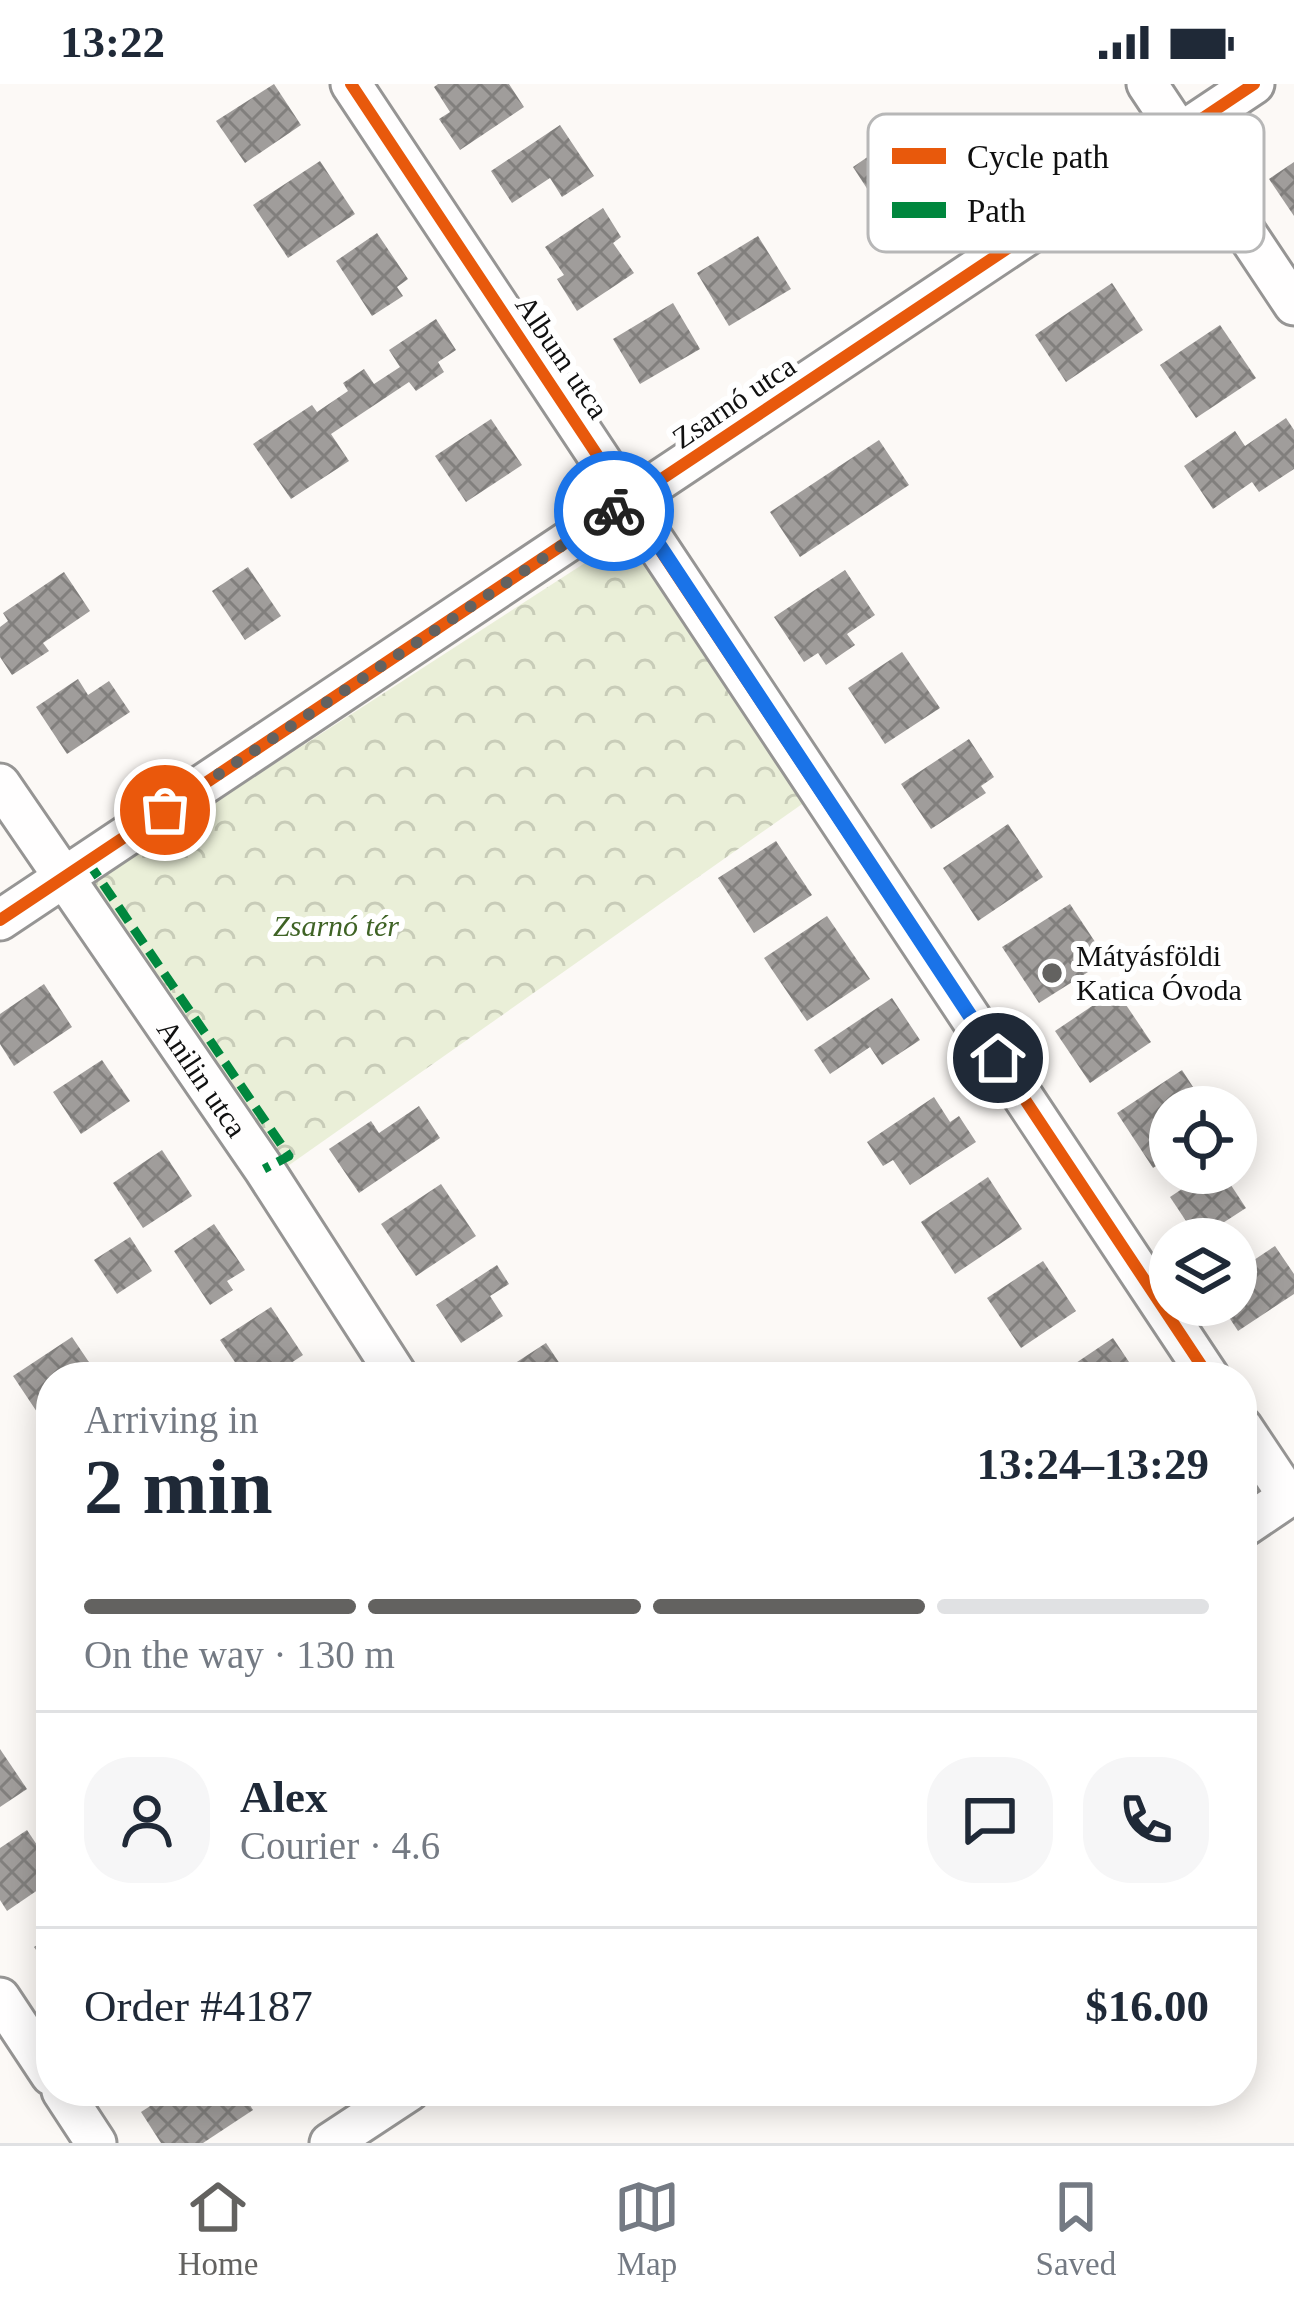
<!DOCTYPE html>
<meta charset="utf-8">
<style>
body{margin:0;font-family:"Times New Roman",serif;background:#f6f6f7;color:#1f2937;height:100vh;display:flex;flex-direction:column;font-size:45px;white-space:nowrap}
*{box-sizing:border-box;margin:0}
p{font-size:39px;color:#747a83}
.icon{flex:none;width:66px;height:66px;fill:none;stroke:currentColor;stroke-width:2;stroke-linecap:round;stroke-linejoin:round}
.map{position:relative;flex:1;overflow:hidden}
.details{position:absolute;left:36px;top:1278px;width:1221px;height:744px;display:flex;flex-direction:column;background:#fff;border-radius:48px;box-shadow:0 6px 30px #0003}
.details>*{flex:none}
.controls{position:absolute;left:1149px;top:1002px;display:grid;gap:24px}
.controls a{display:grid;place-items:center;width:108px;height:108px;border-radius:50%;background:#fff;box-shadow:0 6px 30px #0003;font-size:60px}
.pin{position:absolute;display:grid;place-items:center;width:102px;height:102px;color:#fff;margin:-51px;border:6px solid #fff;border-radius:50%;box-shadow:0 3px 12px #0007}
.courier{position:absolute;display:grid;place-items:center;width:120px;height:120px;margin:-60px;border:9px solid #1a73e8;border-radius:50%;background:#fff;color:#222;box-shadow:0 3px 15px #0007}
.summary em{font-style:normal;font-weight:800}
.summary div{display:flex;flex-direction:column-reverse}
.summary{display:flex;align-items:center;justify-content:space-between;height:204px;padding:0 48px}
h1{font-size:78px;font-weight:800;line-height:90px}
.bar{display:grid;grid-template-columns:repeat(4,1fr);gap:18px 12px;align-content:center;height:144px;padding:0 48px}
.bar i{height:15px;border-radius:9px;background:#e0e1e3}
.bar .current{background:#636260}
.bar p{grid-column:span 4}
.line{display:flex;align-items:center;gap:30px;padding:0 48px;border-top:3px solid #e0e1e3}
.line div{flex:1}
.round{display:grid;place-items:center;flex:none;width:126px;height:126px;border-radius:48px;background:#f6f6f7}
.status{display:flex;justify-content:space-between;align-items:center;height:84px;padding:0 60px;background:#fff;direction:ltr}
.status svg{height:33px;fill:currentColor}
.tabs{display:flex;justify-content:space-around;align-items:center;height:168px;border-top:3px solid #e0e1e3;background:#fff;font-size:33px;color:#747a83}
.tabs a{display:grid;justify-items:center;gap:6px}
.tabs .current{color:#636260}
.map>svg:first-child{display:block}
</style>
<div class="status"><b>13:22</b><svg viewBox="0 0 49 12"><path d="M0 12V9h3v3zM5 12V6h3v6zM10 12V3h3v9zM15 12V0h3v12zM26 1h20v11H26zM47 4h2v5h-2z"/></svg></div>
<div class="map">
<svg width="1294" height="2059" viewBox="0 0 1294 2059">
<defs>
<pattern id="park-crowns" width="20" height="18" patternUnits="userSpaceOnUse" patternTransform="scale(3)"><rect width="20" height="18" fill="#eaefd8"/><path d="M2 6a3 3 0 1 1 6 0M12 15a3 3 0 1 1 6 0" fill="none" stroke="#c8ccb8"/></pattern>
<pattern id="building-cross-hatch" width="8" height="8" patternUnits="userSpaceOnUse" patternTransform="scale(3)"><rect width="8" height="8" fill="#a09d9b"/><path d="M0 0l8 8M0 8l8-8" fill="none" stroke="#817f7d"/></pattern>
</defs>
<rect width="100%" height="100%" fill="#fcf9f6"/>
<!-- park -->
<path fill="url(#park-crowns)" d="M625 453 805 718 285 1084 92 798Z"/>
<!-- building -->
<g fill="url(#building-cross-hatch)">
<path d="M274 0 301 41 245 79 216 37Z"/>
<path d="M438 0H509L524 23 460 66 439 35 450 28 434 3Z"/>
<path d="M560 41 594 92 562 113 550 94 512 119 491 87Z"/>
<path d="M895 54 936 114 892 143 853 83Z"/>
<path d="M320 77 355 130 288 174 253 121Z"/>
<path d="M1294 78V132L1269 95Z"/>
<path d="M603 124 621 153 613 159 634 189 577 227 557 195 564 191 545 163Z"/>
<path d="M377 149 408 195 397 203 403 212 372 232 336 177Z"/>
<path d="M758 152 791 205 729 242 697 189Z"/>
<path d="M1112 199 1143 246 1066 298 1035 251Z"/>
<path d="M673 219 700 265 640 300 613 255Z"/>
<path d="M436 235 456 266 438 278 444 288 416 307 409 298 331 350 349 377 291 415 253 360 312 321 317 328 348 307 343 299 364 285 374 300 400 283 389 266Z"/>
<path d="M1220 241 1256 294 1196 334 1160 281Z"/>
<path d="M1286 334 1294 346V385L1259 408 1252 398 1213 425 1184 382 1235 347 1245 362Z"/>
<path d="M491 335 522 381 466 418 435 372Z"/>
<path d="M879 356 909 401 800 473 770 428Z"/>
<path d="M248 483 281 532 245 556 212 507Z"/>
<path d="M845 486 875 531 847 550 855 561 826 581 818 569 804 578 774 533Z"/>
<path d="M64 488 90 527 43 559 49 567 12 591 0 573V543L8 537 3 529Z"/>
<path d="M902 568 940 624 885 660 848 604Z"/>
<path d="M78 595 88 611 109 597 130 628 67 670 36 623Z"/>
<path d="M969 655 994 693 981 702 986 709 931 745 901 700Z"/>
<path d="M1008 740 1043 793 978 837 943 784Z"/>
<path d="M776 757 812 811 754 849 718 794Z"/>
<path d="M1070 820 1107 876 1039 919 1002 863Z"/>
<path d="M827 832 870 895 807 937 764 874Z"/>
<path d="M44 900 72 943 14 982 0 960V930Z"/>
<path d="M1116 906 1151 958 1090 999 1055 947Z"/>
<path d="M892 914 920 956 882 981 870 963 830 990 814 966Z"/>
<path d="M102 976 130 1017 81 1050 53 1008Z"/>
<path d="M1182 986 1206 1023H1170V1073L1153 1084 1117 1029Z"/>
<path d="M934 1013 950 1038 959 1032 976 1058 910 1101 893 1076 883 1082 867 1058Z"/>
<path d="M419 1022 440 1054 359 1109 329 1065 371 1037 379 1049Z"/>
<path d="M162 1066 192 1112 143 1144 113 1099Z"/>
<path d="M1206 1089H1223L1246 1124 1198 1155 1170 1113Z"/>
<path d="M988 1093 1022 1145 955 1190 921 1138Z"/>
<path d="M441 1100 476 1152 416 1192 381 1140Z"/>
<path d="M214 1140 245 1186 227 1197 233 1206 210 1221 174 1167Z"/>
<path d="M130 1153 152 1187 117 1210 94 1176Z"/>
<path d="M1275 1162 1294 1190V1210L1238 1247 1221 1221H1236V1188Z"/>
<path d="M1043 1177 1076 1227 1021 1264 987 1214Z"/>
<path d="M497 1181 509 1200 490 1212 503 1232 461 1259 436 1221Z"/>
<path d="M271 1223 303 1271 270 1293H245L220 1256Z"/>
<path d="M72 1253 99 1293H51V1349L13 1292Z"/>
<path d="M1113 1254 1139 1293H1068L1064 1287Z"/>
<path d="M546 1259 566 1289 561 1293H494Z"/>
<path d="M0 1665 27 1705 0 1723Z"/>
<path d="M27 1746 51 1782V1797L7 1827 0 1816V1764Z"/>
<path d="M51 1852V1888L34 1863Z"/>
<path d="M173 2007H241L253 2026 203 2059H161L141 2028Z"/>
</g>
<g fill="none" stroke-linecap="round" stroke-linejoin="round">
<defs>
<g id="minor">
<path d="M351 0 1209 1293"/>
<path d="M1147 0 1294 221"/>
<path id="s1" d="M0 700 264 1085 398 1293"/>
<path d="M0 836 1254 0"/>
<path d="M1242 1343 1288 1412"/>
<path d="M1242 1444 1294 1409"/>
<path d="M0 1914 51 1991"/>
<path d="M62 2007 96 2059"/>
<path d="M330 2059 409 2007"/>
</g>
</defs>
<!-- minor casing -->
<use href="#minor" stroke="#969594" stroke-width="45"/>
<!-- minor -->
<use href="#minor" stroke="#fffefe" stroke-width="39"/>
<!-- quiet -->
<path stroke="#00873e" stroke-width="9" stroke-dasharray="18 9" stroke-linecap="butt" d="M88 778 289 1072 264 1085"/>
<defs>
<g id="cycleway">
<path d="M351 0 1209 1293"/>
<path d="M0 836 1254 0"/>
</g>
</defs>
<!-- cycleway casing -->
<use href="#cycleway" stroke="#fff" stroke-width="20"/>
<!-- cycleway -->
<use href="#cycleway" stroke="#e8590c" stroke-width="12"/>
</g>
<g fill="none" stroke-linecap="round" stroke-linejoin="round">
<!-- done -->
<path stroke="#636260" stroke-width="12" stroke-dasharray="0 21.6" d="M165 726 614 427"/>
<!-- route -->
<path stroke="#1a73e8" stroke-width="15" d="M614 427 630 417 998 974"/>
</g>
<!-- markers -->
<circle fill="#636260" stroke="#fff" stroke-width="4.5" cx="1052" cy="889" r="12"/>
<g text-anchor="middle" stroke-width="12" stroke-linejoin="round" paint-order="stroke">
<!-- street labels -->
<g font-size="30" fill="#101010" stroke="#fff">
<text transform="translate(562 273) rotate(56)" y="10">Album utca</text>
<text transform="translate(734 318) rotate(-34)" y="10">Zsarnó utca</text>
<text dy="10" stroke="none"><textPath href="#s1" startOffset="357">Anilin utca</textPath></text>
</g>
<!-- park labels -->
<g font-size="30" font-style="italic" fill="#3f6325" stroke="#fff">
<text x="336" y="852">Zsarnó tér</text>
</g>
<!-- poi labels -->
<g font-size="30" fill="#101010" stroke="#fff" text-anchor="start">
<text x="1076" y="882">Mátyásföldi<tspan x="1076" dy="34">Katica Óvoda</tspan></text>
</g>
</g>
<!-- legend -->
<rect x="868" y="30" width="396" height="138" rx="18" fill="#fff" stroke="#b7b7b7" stroke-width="3"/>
<rect x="892" y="64" width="54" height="16" fill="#e8590c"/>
<rect x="892" y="118" width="54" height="16" fill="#00873e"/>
<g font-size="33" fill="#101010">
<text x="967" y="84">Cycle path</text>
<text x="967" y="138">Path</text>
</g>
</svg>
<div class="controls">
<a><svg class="icon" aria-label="locate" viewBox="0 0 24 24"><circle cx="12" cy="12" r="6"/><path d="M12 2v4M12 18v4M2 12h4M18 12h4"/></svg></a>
<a><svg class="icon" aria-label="layers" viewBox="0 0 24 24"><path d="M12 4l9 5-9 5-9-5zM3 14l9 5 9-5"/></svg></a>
</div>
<div class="pin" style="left:165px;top:726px;background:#ea580c"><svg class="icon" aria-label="bag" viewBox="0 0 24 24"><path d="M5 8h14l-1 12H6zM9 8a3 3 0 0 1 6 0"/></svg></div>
<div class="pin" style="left:998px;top:974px;background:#1f2937"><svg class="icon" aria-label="home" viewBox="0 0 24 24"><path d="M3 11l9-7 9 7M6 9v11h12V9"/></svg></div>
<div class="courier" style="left:614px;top:427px"><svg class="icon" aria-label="bike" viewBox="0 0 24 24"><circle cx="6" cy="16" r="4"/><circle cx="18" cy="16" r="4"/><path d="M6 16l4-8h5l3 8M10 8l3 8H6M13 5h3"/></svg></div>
<section class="details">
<div class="summary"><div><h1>2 min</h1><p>Arriving in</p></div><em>13:24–13:29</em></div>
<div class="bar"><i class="current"></i><i class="current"></i><i class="current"></i><i></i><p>On the way · 130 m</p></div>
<div class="line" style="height:216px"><a class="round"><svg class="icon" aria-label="person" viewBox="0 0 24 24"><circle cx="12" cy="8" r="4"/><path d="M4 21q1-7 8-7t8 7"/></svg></a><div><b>Alex</b><p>Courier · 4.6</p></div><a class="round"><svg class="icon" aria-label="chat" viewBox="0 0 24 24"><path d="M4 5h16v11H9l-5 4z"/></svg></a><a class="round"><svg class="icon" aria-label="phone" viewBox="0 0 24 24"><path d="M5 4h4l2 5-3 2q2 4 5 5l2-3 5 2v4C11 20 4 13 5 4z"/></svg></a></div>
<div class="line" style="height:156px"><div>Order #4187</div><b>$16.00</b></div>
</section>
</div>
<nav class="tabs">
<a class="current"><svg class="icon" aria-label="home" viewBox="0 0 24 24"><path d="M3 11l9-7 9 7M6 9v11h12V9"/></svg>Home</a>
<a><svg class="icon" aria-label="map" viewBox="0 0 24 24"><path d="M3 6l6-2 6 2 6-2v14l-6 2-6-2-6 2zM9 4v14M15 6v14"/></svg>Map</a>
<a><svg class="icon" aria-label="saved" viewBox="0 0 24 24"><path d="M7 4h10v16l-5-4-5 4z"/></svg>Saved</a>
</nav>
